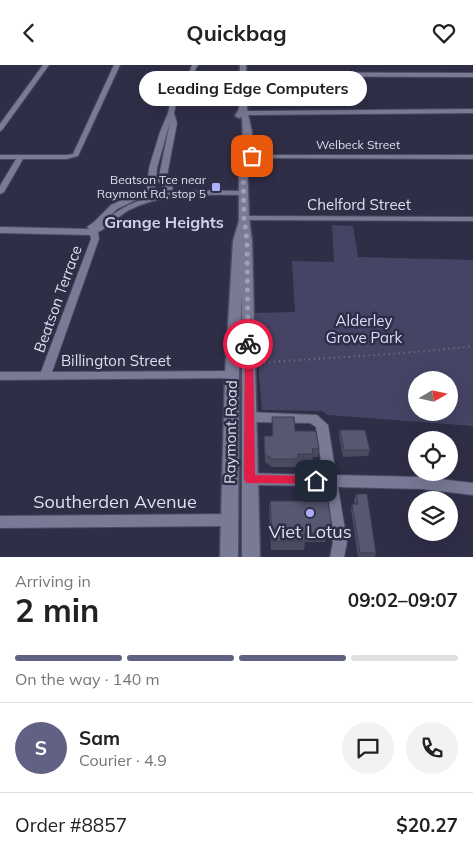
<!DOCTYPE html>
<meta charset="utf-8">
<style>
body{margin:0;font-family:Mulish,sans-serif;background:#f2f2f2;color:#222;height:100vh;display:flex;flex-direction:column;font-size:19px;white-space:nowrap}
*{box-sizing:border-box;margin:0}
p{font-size:16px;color:#767676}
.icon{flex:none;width:28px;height:28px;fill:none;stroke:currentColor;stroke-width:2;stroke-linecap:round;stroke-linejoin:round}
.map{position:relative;height:492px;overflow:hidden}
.sheet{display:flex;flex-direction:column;background:#fff;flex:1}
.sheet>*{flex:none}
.needle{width:32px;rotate:81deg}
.fabs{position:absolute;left:408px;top:306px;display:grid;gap:10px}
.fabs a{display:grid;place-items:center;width:50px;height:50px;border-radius:50%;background:#fff;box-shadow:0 5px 20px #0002;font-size:25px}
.pin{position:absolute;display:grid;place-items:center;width:42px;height:42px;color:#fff;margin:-21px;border-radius:10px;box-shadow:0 2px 8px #0006}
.courier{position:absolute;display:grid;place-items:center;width:50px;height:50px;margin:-25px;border:4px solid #e11d48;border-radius:50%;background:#fff;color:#222;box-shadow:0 1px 6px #0007}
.bubble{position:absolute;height:35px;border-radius:18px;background:#fff;box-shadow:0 5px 20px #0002;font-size:16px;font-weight:700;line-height:35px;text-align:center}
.head em{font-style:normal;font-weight:700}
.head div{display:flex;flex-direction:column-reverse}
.head{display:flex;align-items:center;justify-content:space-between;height:85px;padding:0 15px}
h1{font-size:32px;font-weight:700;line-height:38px}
.bar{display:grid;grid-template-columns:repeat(4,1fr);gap:8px 5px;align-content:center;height:60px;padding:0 15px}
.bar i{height:6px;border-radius:4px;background:#e0e0e0}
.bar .selected{background:#616183}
.bar p{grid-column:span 4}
.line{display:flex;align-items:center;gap:12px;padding:0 15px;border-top:1px solid #e0e0e0}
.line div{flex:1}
.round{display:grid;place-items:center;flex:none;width:52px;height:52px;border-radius:26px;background:#f2f2f2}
header{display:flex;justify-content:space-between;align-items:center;height:65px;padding:0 15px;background:#fff;font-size:22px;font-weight:700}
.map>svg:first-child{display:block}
</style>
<header><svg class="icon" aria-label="back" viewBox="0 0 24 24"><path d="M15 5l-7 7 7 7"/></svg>Quickbag<svg class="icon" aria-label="heart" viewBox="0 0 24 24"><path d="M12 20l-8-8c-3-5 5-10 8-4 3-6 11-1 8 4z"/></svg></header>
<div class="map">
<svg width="473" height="492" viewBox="0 0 473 492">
<rect width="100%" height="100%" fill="#2f2e47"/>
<!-- green -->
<path fill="#454465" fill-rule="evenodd" d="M332 160 353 161 358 192 473 195V361L328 350 322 346 262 345 254 248 295 247 292 196 334 197ZM416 315H449V348H416Z"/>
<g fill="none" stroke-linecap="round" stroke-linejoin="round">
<defs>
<g id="minor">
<path d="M43 0H49L2 65 0 66V59Z"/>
<path d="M114 0H120L78 91 67 94H23L4 127 0 129V121L16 94H0V90H67L73 89Z"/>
<path d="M192 0H198L194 7 473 8V12L192 11 179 25 174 48 177 58 166 116 173 123 172 125H166L158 116 170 57 157 103 155 126 117 144 105 156C144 122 194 125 243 126L247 128 243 130C205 130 165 127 129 145 118 151 110 162 98 167L99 174 52 307 232 306 236 307 238 310 236 313 0 315V307H41L91 174 90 170 0 168V162L89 164 87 162 94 157 111 140 142 126H147L149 103 160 67 168 48 173 25 189 8Z"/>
<path d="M473 44V48L245 50 242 48 245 46Z"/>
<path d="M243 90H473V94L241 93 239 92Z"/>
<path d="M241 151 473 152V156L244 155 240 153Z"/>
<path d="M249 347 317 350 328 360 336 410 422 412 473 418V430L422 424 338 422 347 477 344 492H330L333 477 325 421 249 420 244 418 242 414 244 410 249 408 323 410 316 362 310 358 249 357 245 355 243 352 245 349Z"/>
<path d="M229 449 234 451 236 455 234 459 229 461 0 463V451Z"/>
</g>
<path id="secondary" d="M240 0H246L247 44 252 68 251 81 247 92 249 153 252 176 260 492H242V230L239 310 238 492H220L225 310 233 176 239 156V92L243 75 242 52 239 53 235 51 239 44Z"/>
</defs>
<!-- minor casing -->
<use href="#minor" stroke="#4b4a5f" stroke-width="2"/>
<!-- secondary casing -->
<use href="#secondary" stroke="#4b4a5f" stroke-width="3"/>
<!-- path -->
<path stroke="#79798e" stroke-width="2" stroke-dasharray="1 4" stroke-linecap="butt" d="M259 298C330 292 402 290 473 281"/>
<!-- minor -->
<use href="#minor" fill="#797a96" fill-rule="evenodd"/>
<!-- secondary -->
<use href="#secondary" fill="#797a96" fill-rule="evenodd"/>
</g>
<!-- wall -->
<g fill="#4a4b61">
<path d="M272 352 295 366 319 384 318 392H313L312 397H298L297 402H272L265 397 264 371H272Z"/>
<path d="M340 365 370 385 368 391 343 392 339 371Z"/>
<path d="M356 429 376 488 375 492H358L351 445 352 439H355L354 435Z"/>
<path d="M300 430 323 436 332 462 330 471H326L325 477H305L304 485H271L269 445 270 436H299Z"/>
</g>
<!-- building -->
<g fill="#565771" stroke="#3c3d4f">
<path d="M272 352H294L295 366H316L319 384H312L313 389H298V394H272L265 389 264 371H273Z"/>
<path d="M340 365H365L370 385H344Z"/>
<path d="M356 429H367L376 488H360L352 439H358Z"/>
<path d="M300 430H322L323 436H328L332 462H328L327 468H304L305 476H272L270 436H300Z"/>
</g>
<!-- route -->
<path fill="#e11d48" d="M245 276H251L253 279 255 410 316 411 321 416 319 419 246 418 244 414Z"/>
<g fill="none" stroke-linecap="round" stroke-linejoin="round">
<!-- done -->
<path stroke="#a1a1b4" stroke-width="5" stroke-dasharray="0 9" d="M248 279 247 176 244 153 243 92 252 91"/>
</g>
<!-- markers -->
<g fill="#afaefa" stroke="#2f2e47" stroke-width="2">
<rect x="211" y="117" width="10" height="10" rx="2.5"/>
<circle cx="310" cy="448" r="5"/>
</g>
<g text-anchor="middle" stroke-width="5" stroke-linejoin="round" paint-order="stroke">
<!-- far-street labels -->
<g font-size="12" fill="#dedfef" stroke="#2f2e47">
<text x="358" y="84">Welbeck Street</text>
</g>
<!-- far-poi labels -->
<g font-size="12" fill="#dedfef" stroke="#2f2e47" text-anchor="end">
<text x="206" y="119">Beatson Tce near<tspan x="206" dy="14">Raymont Rd, stop 5</tspan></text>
</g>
<!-- street labels -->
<g font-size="15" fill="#dedfef" stroke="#2f2e47">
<text x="359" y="145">Chelford Street</text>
<text transform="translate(58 234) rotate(-70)" y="5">Beatson Terrace</text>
<text x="116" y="301">Billington Street</text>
<text transform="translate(231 367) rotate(-89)" y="5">Raymont Road</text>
</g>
<!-- park labels -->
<g font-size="15" fill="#dbdcfc" stroke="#2f2e47">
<text x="364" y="261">Alderley<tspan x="364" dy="17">Grove Park</tspan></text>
</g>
<!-- neighbourhood labels -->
<g font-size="16" font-weight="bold" fill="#cfd0ef" stroke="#2f2e47">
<text x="164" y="163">Grange Heights</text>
</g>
<!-- near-street labels -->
<g font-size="18" fill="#dedfef" stroke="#2f2e47">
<text x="115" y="443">Southerden Avenue</text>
</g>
<!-- near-poi labels -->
<g font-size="18" fill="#dedfef" stroke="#2f2e47">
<text x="310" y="473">Viet Lotus</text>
</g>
</g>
</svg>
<div class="fabs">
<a><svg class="needle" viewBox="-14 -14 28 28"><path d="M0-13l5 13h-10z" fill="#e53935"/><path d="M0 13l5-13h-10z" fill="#767676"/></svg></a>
<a><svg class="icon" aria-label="locate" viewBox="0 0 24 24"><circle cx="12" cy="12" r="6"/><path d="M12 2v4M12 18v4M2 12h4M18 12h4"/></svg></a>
<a><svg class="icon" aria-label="layers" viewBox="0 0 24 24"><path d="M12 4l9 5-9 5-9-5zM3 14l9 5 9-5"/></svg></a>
</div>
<div class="pin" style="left:252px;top:91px;background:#ea580c"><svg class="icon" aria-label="bag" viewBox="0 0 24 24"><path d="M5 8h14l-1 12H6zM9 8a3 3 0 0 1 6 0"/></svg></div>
<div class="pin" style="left:316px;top:416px;background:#1f2937"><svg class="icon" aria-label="home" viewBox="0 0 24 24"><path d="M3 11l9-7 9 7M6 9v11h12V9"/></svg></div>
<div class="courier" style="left:248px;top:279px"><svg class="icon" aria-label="bike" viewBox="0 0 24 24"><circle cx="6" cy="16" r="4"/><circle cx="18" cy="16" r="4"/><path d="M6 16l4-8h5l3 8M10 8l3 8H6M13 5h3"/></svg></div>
<div class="bubble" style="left:139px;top:6px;width:228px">Leading Edge Computers</div>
</div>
<section class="sheet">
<div class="head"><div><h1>2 min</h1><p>Arriving in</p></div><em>09:02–09:07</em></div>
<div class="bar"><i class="selected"></i><i class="selected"></i><i class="selected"></i><i></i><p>On the way · 140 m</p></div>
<div class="line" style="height:90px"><b class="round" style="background:#616183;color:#fff">S</b><div><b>Sam</b><p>Courier · 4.9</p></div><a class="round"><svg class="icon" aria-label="chat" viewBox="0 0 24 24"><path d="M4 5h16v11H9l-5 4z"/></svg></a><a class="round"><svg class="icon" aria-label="phone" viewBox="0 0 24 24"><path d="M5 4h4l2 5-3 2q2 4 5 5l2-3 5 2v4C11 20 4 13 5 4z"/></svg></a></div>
<div class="line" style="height:65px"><div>Order #8857</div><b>$20.27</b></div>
</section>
